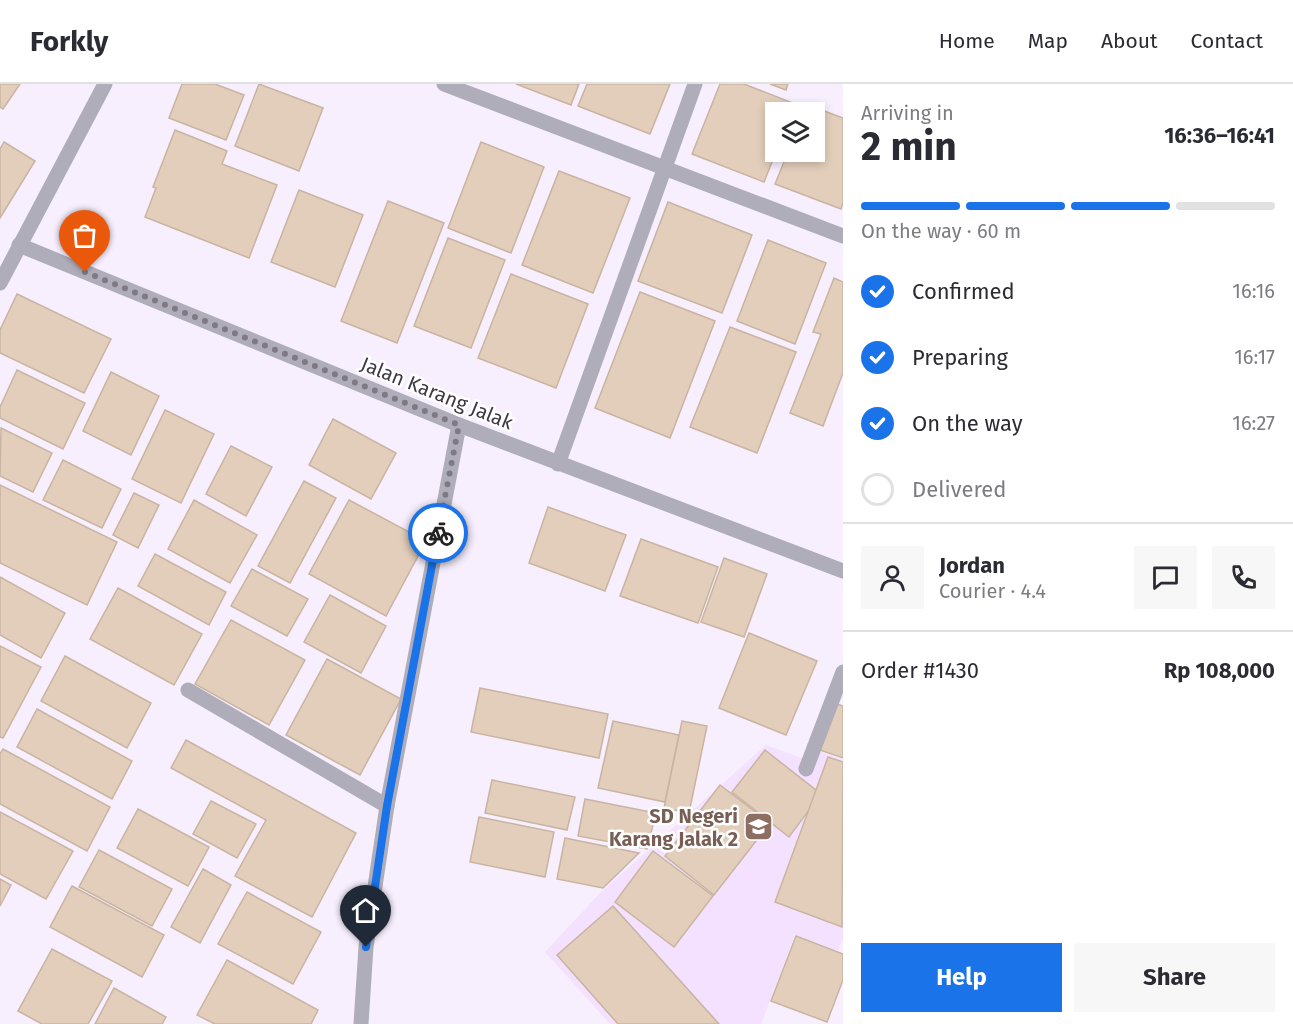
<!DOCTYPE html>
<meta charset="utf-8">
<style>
body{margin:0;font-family:"Fira Sans",sans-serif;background:#f7f7f7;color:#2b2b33;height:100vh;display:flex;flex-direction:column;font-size:22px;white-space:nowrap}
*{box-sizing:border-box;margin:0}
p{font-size:20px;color:#7c7c81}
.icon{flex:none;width:33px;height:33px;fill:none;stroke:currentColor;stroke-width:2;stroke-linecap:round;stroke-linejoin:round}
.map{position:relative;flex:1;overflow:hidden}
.side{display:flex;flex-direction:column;background:#fff;width:450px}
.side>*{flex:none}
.controls{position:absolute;left:765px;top:18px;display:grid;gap:12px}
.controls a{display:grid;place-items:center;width:60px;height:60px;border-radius:0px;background:#fff;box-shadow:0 3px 9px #0003;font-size:30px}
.pin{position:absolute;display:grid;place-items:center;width:51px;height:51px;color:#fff;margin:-62px -26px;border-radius:50% 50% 50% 0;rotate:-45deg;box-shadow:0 0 6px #0007}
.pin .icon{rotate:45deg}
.courier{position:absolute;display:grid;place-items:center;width:60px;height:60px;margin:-30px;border:4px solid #1a73e8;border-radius:50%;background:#fff;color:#222;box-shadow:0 2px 8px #0007}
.headline em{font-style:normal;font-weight:700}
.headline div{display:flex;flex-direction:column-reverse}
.headline{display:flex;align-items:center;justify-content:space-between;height:102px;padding:0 18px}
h1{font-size:39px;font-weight:700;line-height:45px}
.bar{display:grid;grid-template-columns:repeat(4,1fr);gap:9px 6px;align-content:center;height:72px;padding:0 18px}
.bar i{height:8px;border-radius:4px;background:#e1e1e2}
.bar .selected{background:#1a73e8}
.bar p{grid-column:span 4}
.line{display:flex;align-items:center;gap:15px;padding:0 18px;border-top:2px solid #e1e1e2}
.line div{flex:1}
.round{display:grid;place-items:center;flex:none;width:63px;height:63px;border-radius:0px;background:#f7f7f7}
ol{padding:0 18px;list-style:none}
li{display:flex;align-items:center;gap:18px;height:66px}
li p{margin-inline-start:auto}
li .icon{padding:6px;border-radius:50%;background:#1a73e8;color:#fff;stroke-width:4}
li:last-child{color:#7c7c81}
li i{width:33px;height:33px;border:3px solid #e1e1e2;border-radius:50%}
.action{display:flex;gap:12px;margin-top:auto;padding:12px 18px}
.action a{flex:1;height:69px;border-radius:0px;background:#1a73e8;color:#fff;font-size:24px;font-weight:700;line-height:69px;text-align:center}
.action a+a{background:#f7f7f7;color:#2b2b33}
header{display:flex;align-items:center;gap:36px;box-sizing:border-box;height:84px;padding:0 30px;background:#fff;border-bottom:2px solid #e1e1e2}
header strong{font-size:28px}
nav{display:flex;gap:33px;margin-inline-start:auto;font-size:21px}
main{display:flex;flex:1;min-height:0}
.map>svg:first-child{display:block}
</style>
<header>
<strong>Forkly</strong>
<nav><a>Home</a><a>Map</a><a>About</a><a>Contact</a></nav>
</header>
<main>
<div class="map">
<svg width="843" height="940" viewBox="0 0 843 940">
<rect width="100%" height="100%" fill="#f7effd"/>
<!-- built -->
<path fill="#f3e1ff" d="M766 661 804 675 808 663 843 676V854L838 867 795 851 761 940H610L545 868 600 809Z"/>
<!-- building -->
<g fill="#e3cebb" stroke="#c9b4a2" stroke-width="1.5">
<path d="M0 0H20L3 25 0 23Z"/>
<path d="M182 0H215L244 11 226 56 169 34Z"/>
<path d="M259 0 323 24 299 87 235 62Z"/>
<path d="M516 0H579L571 21Z"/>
<path d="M587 0H670L650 50 578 22Z"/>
<path d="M720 0H744L795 20 791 28H776V68L764 98 692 70Z"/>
<path d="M770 0H788L786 6Z"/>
<path d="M806 20 843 34V119L841 125 775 100 788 68H814V28H802Z"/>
<path d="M175 46 227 67 222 80 277 101 249 174 145 133 156 104 153 103Z"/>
<path d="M4 58 35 77 0 134V65Z"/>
<path d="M481 58 544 83 511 169 448 144Z"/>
<path d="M559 87 630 114 593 209 522 181Z"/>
<path d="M299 106 363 131 335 203 271 178Z"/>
<path d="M388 117 444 139 397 259 341 237Z"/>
<path d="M668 118 752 151 722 229 638 197Z"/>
<path d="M448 154 505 176 471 264 414 242Z"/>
<path d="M768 156 826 179 795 260 737 237Z"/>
<path d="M511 190 588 220 556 304 478 274Z"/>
<path d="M834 194 843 198V289L823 342 790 329 821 250 813 248Z"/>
<path d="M640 208 715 237 670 354 595 324Z"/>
<path d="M17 210 111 255 84 309 0 269V246Z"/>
<path d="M730 243 796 268 757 369 690 343Z"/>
<path d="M17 286 85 319 63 365 0 334V323Z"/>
<path d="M111 288 159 312 131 371 83 347Z"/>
<path d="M165 326 214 350 181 419 132 395Z"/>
<path d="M333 335 396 369 371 415 309 381Z"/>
<path d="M1 344 52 369 33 408 0 392Z"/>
<path d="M231 362 272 383 246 432 206 410Z"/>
<path d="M63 376 121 405 102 444 43 416Z"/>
<path d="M304 397 336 414 290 499 258 482Z"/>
<path d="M0 401 117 458 87 521 0 479Z"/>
<path d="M134 409 159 421 138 464 113 451Z"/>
<path d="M194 416 257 451 230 499 168 465Z"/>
<path d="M349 416 426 457 386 532 309 490Z"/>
<path d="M548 423 626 451 605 507 529 479Z"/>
<path d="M641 455 718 483 698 539 620 512Z"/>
<path d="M155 470 226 508 209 541 138 502Z"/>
<path d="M724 474 767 490 744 553 701 538Z"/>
<path d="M252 485 308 515 287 552 231 522Z"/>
<path d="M0 493 65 529 41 574 0 551Z"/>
<path d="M118 504 202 550 174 601 90 555Z"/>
<path d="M330 511 386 542 361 589 304 558Z"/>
<path d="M231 536 305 576 269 641 195 600Z"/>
<path d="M749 549 817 577 786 651 719 624Z"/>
<path d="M0 562 41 583 3 654 0 653Z"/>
<path d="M65 572 151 619 127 664 41 617Z"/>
<path d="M327 575 401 615 360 691 286 651Z"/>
<path d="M480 604 608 630 599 674 471 648Z"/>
<path d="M837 620 843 622V674L820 666Z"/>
<path d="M37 625 132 677 112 715 17 663Z"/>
<path d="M613 637 679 651 665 718 598 704Z"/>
<path d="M682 637 707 642 689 729 664 724Z"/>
<path d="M186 656 356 749 312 833 235 792 266 736 171 684Z"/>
<path d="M3 665 110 723 87 767 0 720V670Z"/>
<path d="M765 666 821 710 789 753 732 708Z"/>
<path d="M828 673 843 678 842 843 775 818Z"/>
<path d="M492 696 575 713 567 746 485 729Z"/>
<path d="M720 701 770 739 714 811 665 772Z"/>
<path d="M585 715 656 729 647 765 578 752Z"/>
<path d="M211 717 256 740 237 774 193 750Z"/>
<path d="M138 725 209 763 188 802 117 764Z"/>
<path d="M0 728 73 767 46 815 0 790Z"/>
<path d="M479 733 554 748 545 793 470 778Z"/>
<path d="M565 754 639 769 603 804 557 795Z"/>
<path d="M99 766 172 805 152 842 79 803Z"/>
<path d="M653 767 713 812 674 863 615 818Z"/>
<path d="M203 785 231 801 200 859 171 843Z"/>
<path d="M0 795 11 801 0 822Z"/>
<path d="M72 802 164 851 142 893 50 843Z"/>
<path d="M247 808 321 848 293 900 218 860Z"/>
<path d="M613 822 719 940H618L557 871Z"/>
<path d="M796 852 843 870V896L827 938 771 917Z"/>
<path d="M52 865 112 897 88 940H42L18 927Z"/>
<path d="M227 876 318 926 311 940H215L197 931Z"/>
<path d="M114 904 166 933 162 940H95Z"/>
</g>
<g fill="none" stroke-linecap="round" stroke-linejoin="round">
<!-- minor -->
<g stroke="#afadba" stroke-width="15">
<path d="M444 0 843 152"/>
<path d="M19 161 459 341 843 487"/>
<path d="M0 199 105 0"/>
<path d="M558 380 695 0"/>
<path d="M188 606 387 722"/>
<path d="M806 685 843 588"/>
<path d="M361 940 366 863 387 722 459 341"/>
</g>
</g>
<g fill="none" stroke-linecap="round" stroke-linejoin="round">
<!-- done -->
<path stroke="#7f7984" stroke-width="6" stroke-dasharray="0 10.8" d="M85 188 459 341 438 449"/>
<!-- route -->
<path stroke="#1a73e8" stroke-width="8" d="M366 863 387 722 438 449"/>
</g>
<!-- icons -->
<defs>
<symbol id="school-square" viewBox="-11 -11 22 22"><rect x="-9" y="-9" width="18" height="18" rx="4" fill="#8d6e63" stroke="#fff"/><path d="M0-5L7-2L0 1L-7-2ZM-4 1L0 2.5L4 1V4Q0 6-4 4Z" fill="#fff"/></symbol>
</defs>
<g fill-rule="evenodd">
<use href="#school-square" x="742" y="726" width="33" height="33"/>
</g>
<g text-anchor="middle" stroke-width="5" stroke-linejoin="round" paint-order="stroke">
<!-- street labels -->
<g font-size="20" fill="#3f3943" stroke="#fff">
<text transform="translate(437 309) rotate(22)" y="7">Jalan Karang Jalak</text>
</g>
<!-- education labels -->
<g font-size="20" font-weight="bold" fill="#785e54" stroke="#fff" text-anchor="end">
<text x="738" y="739">SD Negeri<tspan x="738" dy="23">Karang Jalak 2</tspan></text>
</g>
</g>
</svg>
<div class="controls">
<a><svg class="icon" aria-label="layers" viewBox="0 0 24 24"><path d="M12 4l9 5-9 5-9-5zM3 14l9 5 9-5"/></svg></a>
</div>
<div class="pin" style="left:85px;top:188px;background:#ea580c"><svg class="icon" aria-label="bag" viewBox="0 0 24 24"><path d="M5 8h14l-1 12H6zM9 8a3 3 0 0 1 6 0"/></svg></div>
<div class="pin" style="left:366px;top:863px;background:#1f2937"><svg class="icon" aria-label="home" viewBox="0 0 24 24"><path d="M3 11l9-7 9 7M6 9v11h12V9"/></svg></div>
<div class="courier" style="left:438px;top:449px"><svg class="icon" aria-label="bike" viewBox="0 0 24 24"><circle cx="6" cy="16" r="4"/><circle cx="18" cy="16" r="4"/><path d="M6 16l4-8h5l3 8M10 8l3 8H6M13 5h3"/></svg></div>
</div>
<section class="side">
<div class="headline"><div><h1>2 min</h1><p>Arriving in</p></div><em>16:36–16:41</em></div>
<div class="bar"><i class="selected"></i><i class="selected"></i><i class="selected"></i><i></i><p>On the way · 60 m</p></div>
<ol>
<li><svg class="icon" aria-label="check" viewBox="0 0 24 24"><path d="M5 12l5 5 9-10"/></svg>Confirmed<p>16:16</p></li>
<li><svg class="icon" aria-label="check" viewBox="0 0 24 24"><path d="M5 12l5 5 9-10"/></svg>Preparing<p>16:17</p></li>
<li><svg class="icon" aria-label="check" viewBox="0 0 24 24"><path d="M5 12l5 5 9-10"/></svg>On the way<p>16:27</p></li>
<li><i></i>Delivered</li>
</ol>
<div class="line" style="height:108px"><a class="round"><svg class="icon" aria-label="person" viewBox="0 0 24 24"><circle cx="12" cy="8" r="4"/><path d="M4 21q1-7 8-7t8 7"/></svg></a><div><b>Jordan</b><p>Courier · 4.4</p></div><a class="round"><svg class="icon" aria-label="chat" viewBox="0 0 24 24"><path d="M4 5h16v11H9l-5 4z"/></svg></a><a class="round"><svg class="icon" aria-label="phone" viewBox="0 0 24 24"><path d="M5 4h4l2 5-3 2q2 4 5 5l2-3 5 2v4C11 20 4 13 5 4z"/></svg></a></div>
<div class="line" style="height:78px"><div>Order #1430</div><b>Rp 108,000</b></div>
<div class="action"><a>Help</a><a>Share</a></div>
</section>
</main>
